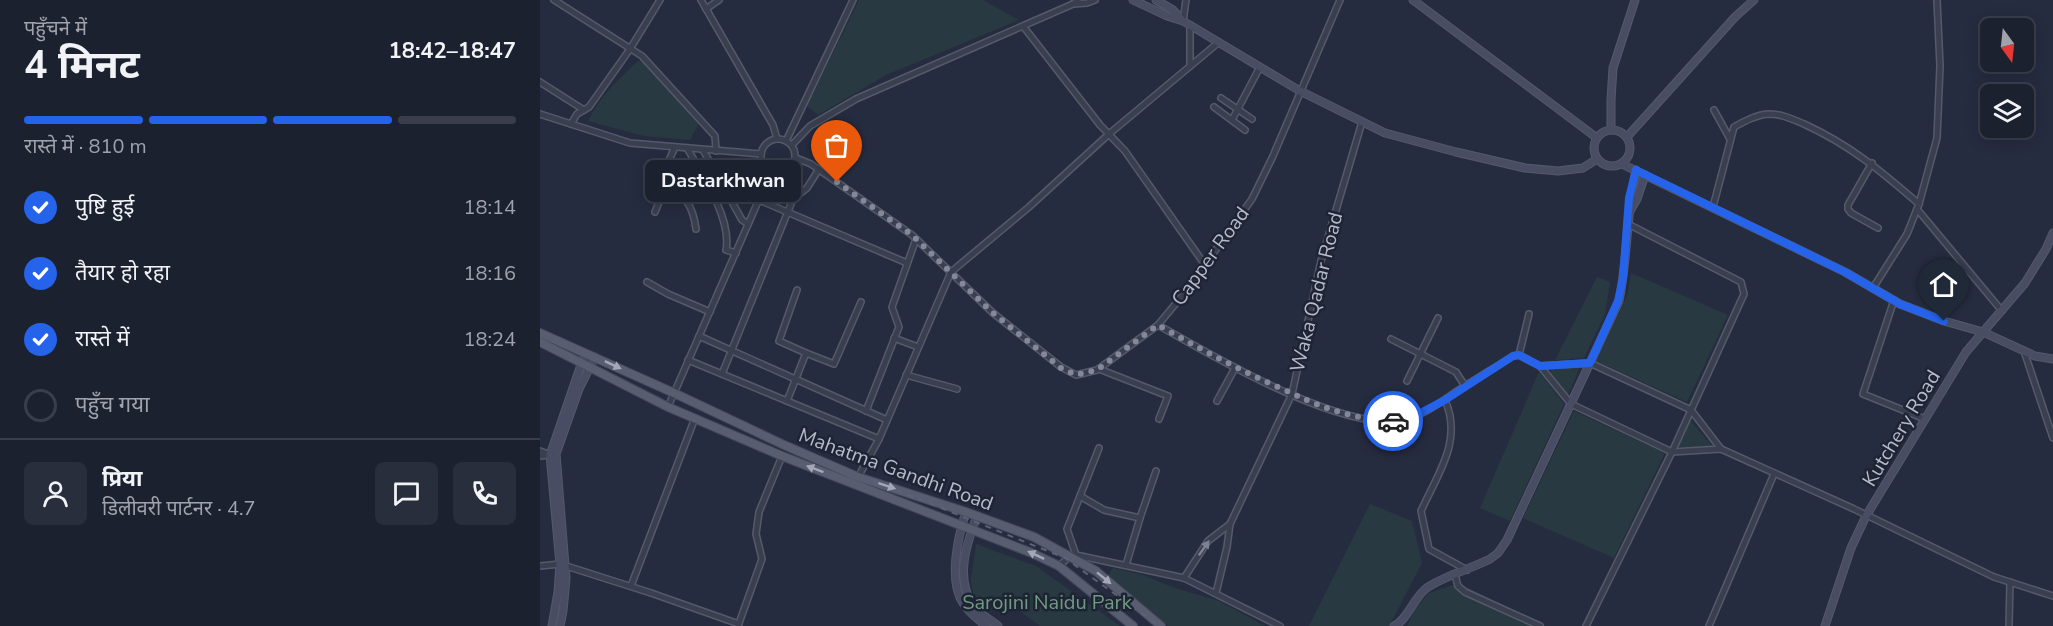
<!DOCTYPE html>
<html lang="hi">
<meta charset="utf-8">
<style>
body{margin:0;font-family:"Nunito Sans","Noto Sans Devanagari",sans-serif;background:#292e3c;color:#f1f3f6;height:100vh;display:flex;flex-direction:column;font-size:22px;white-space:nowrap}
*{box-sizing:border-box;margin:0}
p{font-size:20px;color:#a0a3ab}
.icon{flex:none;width:33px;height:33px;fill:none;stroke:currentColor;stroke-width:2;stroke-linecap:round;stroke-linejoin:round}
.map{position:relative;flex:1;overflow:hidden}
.sheet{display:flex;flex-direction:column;background:#1c2130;width:540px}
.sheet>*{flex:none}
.needle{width:39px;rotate:165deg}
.buttons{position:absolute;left:1440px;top:18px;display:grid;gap:12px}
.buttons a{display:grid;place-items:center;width:54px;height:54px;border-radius:9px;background:#1c2130;box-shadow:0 3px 15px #0003,0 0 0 2px #3a3e4c;font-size:30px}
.pin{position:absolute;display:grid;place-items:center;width:51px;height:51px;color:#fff;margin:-62px -26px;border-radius:50% 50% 50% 0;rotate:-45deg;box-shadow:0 0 6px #0007}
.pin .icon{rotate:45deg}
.courier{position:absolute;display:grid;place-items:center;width:60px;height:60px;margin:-30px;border:4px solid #2563eb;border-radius:50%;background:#fff;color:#222;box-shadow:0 2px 8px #0007}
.bubble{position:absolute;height:42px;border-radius:9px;background:#1c2130;box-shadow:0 3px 15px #0003,0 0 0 2px #3a3e4c;font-size:20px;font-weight:700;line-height:42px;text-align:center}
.summary em{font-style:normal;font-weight:700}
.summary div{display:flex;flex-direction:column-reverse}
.summary{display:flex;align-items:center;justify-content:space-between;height:102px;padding:0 24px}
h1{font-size:39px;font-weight:700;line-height:45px}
.bar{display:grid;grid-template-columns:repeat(4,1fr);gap:9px 6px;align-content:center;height:72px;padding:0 24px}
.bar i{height:8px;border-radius:4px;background:#3a3e4c}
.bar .selected{background:#2563eb}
.bar p{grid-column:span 4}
.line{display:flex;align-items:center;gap:15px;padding:0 24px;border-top:2px solid #3a3e4c}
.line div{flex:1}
.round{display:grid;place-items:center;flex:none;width:63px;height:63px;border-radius:9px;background:#292e3c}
ol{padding:0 24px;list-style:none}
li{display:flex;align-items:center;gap:18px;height:66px}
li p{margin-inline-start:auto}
li .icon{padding:6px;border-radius:50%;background:#2563eb;color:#fff;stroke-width:4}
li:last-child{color:#a0a3ab}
li i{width:33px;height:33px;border:3px solid #3a3e4c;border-radius:50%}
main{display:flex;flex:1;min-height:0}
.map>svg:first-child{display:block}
</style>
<main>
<section class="sheet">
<div class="summary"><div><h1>4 मिनट</h1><p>पहुँचने में</p></div><em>18:42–18:47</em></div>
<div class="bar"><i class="selected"></i><i class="selected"></i><i class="selected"></i><i></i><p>रास्ते में · 810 m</p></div>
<ol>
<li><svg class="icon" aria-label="check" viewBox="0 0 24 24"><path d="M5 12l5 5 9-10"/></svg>पुष्टि हुई<p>18:14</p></li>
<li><svg class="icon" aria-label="check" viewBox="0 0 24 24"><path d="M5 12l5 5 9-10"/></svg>तैयार हो रहा<p>18:16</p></li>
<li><svg class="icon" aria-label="check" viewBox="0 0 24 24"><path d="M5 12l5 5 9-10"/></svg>रास्ते में<p>18:24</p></li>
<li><i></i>पहुँच गया</li>
</ol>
<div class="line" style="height:108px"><a class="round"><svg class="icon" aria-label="person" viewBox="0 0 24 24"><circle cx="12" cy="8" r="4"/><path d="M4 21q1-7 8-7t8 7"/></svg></a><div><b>प्रिया</b><p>डिलीवरी पार्टनर · 4.7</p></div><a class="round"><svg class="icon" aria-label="chat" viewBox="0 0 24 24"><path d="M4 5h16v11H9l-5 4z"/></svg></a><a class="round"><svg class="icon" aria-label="phone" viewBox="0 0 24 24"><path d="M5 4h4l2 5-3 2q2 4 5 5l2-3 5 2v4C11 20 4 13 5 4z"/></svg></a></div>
</section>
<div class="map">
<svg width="1513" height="626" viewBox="0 0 1513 626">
<rect width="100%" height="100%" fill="#262c40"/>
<!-- green -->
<g fill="#283941">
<path d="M319 0H443L479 20 346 75 278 115 267 106Z"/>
<path d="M98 61H102L159 123 150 140 104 136 48 121C60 96 78 80 98 61Z"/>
<path d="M1091 273 1188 315 1147 402 1056 361 1087 296Z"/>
<path d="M1057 277 1070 282 1065 314 1044 358 1015 360Z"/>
<path d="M1040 367 1028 395 1010 374 1012 368Z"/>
<path d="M999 372 1024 404 970 521 940 508Z"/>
<path d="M1034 411 1125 453 1074 558 983 518Z"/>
<path d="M1150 420 1173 447H1139Z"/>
<path d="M830 504 872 521 882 563 849 626H769Z"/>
<path d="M436 544 496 566 580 626H500L461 597 449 612 434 599 431 580Z"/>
<path d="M573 568 603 575 635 588 679 601 725 626H628L568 575Z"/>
<path d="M919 583 1002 626H867L875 609 889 593Z"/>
</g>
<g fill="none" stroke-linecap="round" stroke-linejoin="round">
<defs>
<g id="street">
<path d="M14 0 102 56 175 136 176 151"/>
<path d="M161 0 233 125 237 139"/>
<path d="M533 4 547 3 555 0"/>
<path d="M166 9 179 0"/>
<path d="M643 21 646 0"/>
<path d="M483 26 560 125 585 151 665 265"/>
<path d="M650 66V25"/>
<path d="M0 82 44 110"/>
<path d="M681 98 712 119"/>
<path d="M674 107 705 130"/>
<path d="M1174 110 1190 139"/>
<path d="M0 114 90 143 221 154"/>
<path d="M692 120 720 67"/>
<path d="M31 124 37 114 49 107 90 49 120 0"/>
<circle cx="238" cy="156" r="17"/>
<path d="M246 141 313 0"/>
<path d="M252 145 270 126 316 99 533 4 538 0"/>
<path d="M147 148C162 174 192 219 186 250L196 253"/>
<path d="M163 150 202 220 208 224"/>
<path d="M256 158 271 164 372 235 453 313 521 367 536 375 557 370 618 325 647 290 712 199 733 156 800 0"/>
<path d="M1332 163 1308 205V209L1311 213 1338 228"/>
<path d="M127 182C145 197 153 205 156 229"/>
<path d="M219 200 367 263"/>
<path d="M1173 207 1194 127C1205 121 1216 115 1228 114 1242 114 1252 119 1264 124 1310 145 1341 171 1379 204"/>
<path d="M1377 209 1462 311"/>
<path d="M115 212 127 182 130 158 135 147"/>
<path d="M107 282 128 294 170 312"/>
<path d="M1333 288 1367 234 1379 204 1397 138 1400 66 1397 0"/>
<path d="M1354 300 1323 394 1385 419"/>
<path d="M618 325C671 355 811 439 871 418 889 412 906 398 922 388 939 377 956 367 973 356L979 355 1000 366 1031 404 1132 452 1181 449 1314 509 1454 577 1513 596"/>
<path d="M159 336 347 420"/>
<path d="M354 338 378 347"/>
<path d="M851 339 916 372 925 386"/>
<path d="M1484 351 1513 438"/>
<path d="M266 353 294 364 321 302"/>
<path d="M979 355 989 314"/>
<path d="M148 360 339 439"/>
<path d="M1000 366 1050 363 1151 410 1181 449"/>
<path d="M559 369 628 396 619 419"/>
<path d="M182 374 253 199 267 188 279 169"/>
<path d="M366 375 417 389"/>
<path d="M867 381 898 318"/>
<path d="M905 400C923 441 898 473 881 511L889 549 927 570"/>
<path d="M247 401 266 353 239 341 257 290"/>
<path d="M677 401 695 368"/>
<path d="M128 407 231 172"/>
<path d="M326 411 359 327 352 307 376 239"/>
<path d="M0 451 10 455 0 456"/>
<path d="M317 479 339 439 411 272 489 207 569 134 679 42"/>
<path d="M540 496 564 510 600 518 616 471"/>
<path d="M536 555 527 529 559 448"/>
<path d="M586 565 600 518"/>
<path d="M0 566 20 564 111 593 199 624"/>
<path d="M519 566 530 556 536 555 644 578 740 626"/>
<path d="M915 575 918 586 925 592 1000 626"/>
<path d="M644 578 668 541 690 524"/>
<path d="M91 586 155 418"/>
<path d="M676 593 687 547 690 524 752 394 781 261 822 122"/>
<path d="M198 626 222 559 216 534 219 512 242 456"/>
<path d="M1046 626 1132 452 1204 294 1201 282 1088 224"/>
<path d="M1169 626 1234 474"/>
<path d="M1469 626 1470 582"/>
</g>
<g id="secondary">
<path d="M593 0 627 16 643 21 760 91 845 133 916 152 985 168 1018 171 1043 168 1057 159"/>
<path d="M616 0 633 10 641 19"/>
<path d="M873 0 1057 138"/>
<circle cx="1072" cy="148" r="18"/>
<path d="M1071 130V100L1073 68 1095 0"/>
<path d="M1087 137 1195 17 1214 0"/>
<path d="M1082 164 1305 272 1360 304 1404 321 1443 332 1495 356 1513 359"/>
<path d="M1090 211 1097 199 1105 175"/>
<path d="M426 512C418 536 408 581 423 603 429 613 438 619 446 626"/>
<path d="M437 516C426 545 414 581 435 608 441 615 451 620 458 626"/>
<path d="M12 626 18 592 20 564 10 455 43 359"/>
<path d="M20 626 23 611 26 578 16 454 39 389 55 357"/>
<path d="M854 626C868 620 874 596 888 587 907 575 930 569 950 559L958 553 967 540 1079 301C1088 258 1086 213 1096 170"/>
<path d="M1285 626 1311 548 1326 516 1426 352 1485 283 1506 249 1513 233"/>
</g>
<g id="primary">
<path d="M0 333 134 393 244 445 318 477 426 512 494 537 556 571 621 626"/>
<path d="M0 342 128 407 242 456 492 553 519 566 593 626"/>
</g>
</defs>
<!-- street casing -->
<use href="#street" stroke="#555a6a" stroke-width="8"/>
<!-- secondary casing -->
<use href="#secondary" stroke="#555a6a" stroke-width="9"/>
<!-- primary casing -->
<use href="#primary" stroke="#434859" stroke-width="10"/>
<!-- street -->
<use href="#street" stroke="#3a3f50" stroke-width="5"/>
<!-- secondary -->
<use href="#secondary" stroke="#484d63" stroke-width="7"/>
<!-- primary -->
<use href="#primary" stroke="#585d70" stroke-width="8"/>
<!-- rail -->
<path stroke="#5c6277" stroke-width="2" stroke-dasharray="6 6" stroke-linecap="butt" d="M334 481 525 558 619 626"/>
</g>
<!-- one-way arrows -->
<defs><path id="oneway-solid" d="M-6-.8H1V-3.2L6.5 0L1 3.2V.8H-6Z" transform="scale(1.5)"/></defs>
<g fill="#a3a7b8">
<use href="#oneway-solid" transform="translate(73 365) rotate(25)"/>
<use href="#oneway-solid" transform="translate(275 469) rotate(-159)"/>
<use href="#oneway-solid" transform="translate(347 486) rotate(18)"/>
<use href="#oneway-solid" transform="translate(496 555) rotate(-155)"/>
<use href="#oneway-solid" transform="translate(564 578) rotate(39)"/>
</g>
<use fill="#7e8393" href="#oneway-solid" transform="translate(664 548) rotate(-55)"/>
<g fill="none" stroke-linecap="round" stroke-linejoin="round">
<!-- done -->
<path stroke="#84889a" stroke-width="6" stroke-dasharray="0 10.8" d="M297 182 372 235 453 313 521 368 536 375 557 370 618 325C657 347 695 368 736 386 776 405 808 419 853 421"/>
<!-- route -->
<path stroke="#2563eb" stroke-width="8" d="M853 421 871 418 905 400 973 356 979 355 1000 366 1050 363 1078 301 1083 278 1089 198 1096 170 1305 272 1360 304 1404 321"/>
</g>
<g text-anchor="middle" stroke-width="5" stroke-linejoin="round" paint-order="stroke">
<!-- street labels -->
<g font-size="20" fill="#b6baca" stroke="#1f2435">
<text transform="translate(670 256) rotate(-54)" y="7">Capper Road</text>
<text transform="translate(776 292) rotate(-76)" y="7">Waka Qadar Road</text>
<text transform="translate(1361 428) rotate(-59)" y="7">Kutchery Road</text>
<text transform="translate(356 469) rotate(20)" y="7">Mahatma Gandhi Road</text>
</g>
<!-- park labels -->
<g font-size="20" fill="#6e9b81" stroke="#1f2435">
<text x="507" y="609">Sarojini Naidu Park</text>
</g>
</g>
</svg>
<div class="buttons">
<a><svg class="needle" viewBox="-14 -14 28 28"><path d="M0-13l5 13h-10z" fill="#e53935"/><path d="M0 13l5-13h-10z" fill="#a0a3ab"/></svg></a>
<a><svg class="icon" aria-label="layers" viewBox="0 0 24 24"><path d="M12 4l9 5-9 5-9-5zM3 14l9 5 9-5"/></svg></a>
</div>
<div class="pin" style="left:297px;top:182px;background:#ea580c"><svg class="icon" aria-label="bag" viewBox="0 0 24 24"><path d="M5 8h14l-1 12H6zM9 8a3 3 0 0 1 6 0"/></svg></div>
<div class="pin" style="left:1404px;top:321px;background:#1f2937"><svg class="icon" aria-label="home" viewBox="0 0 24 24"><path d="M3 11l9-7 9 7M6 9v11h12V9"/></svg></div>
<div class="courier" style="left:853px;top:421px"><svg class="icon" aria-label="car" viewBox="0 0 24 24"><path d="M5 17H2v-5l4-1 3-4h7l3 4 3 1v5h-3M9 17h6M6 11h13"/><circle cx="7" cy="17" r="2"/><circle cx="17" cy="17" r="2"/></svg></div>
<div class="bubble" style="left:105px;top:160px;width:156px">Dastarkhwan</div>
</div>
</main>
